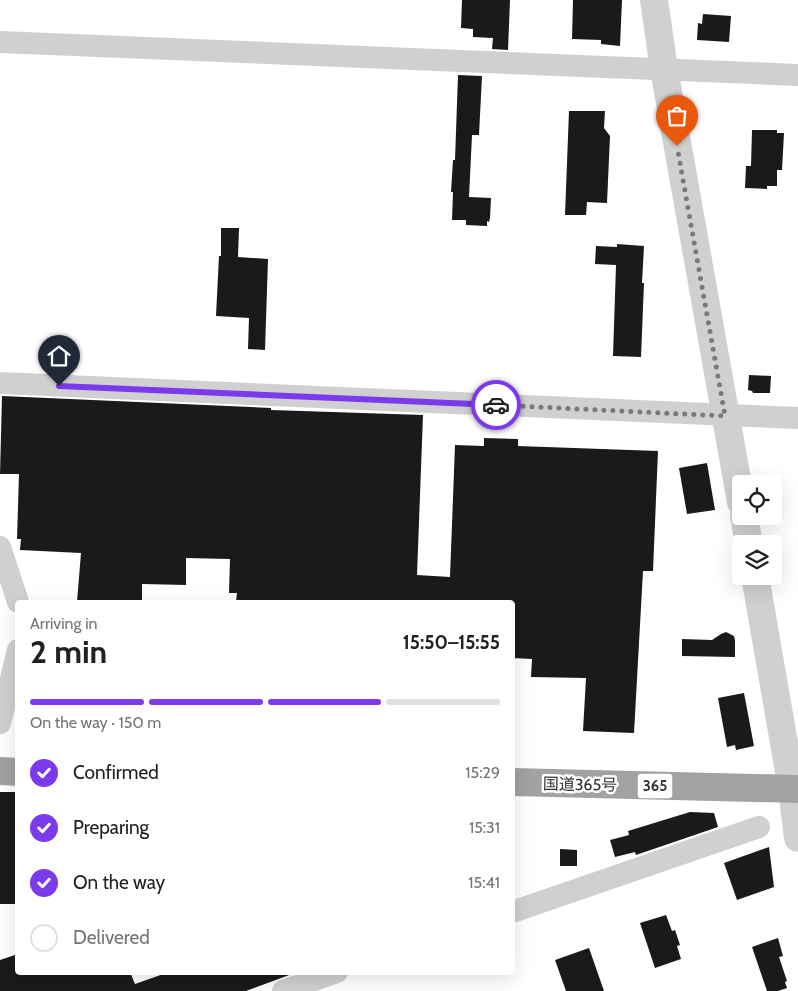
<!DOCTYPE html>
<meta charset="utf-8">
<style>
body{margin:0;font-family:Cabin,"Noto Sans JP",sans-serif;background:#f2f2f2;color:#202124;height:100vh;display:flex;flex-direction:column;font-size:19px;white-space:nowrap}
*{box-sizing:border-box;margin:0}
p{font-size:16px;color:#757577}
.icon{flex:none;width:28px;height:28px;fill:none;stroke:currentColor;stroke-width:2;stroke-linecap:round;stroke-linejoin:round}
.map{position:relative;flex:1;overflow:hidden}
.side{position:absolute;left:15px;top:600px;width:500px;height:375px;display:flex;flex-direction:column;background:#fff;border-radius:5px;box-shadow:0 5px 20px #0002}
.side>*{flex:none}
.tools{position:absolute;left:732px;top:475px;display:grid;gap:10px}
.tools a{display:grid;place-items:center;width:50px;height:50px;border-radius:5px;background:#fff;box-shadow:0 5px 20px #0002;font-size:25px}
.pin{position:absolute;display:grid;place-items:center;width:42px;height:42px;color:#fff;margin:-51px -21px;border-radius:50% 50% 50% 0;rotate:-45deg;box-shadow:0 0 5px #0007}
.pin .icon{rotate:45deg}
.courier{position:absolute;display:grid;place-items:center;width:50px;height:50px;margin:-25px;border:4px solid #7c3aed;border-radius:50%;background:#fff;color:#222;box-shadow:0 1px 6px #0007}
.head em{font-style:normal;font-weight:800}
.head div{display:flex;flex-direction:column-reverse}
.head{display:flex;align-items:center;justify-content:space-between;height:85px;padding:0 15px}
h1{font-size:32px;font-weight:800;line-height:38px}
.bar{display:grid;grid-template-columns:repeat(4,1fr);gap:8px 5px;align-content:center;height:60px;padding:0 15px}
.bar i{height:6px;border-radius:4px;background:#e0e0e0}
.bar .on{background:#7c3aed}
.bar p{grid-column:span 4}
ol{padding:0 15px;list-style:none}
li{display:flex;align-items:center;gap:15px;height:55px}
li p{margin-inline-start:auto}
li .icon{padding:5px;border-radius:50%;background:#7c3aed;color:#fff;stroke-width:4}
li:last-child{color:#757577}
li i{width:28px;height:28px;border:2px solid #e0e0e0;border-radius:50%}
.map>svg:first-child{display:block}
</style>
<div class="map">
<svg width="798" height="991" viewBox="0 0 798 991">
<rect width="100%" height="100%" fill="#fff"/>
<!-- building -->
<g fill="#1a1a1a">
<path d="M462 0H510L508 50 492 49 493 38 473 37V29L461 28Z"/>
<path d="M573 0H622L620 46 601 44V40L572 39Z"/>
<path d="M703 14 731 16 729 42 697 40 698 23 702 24Z"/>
<path d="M458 75 482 76 479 135H472L469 197 491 198 490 218 489 222 487 221V226L466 225V220H452L453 192H451L453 160H455Z"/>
<path d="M569 111H605L604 128 610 136 607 203 587 202 586 215H565Z"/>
<path d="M752 130H777V133H784L782 170H777V186H767V189L745 188 746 166H751Z"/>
<path d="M221 228H239L238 257 268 259 265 350 248 349 249 318 216 316 219 256H221Z"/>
<path d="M617 244 644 246 642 283H644L641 357 613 356 616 265 595 264 596 246 617 247Z"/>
<path d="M749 375 771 376 770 393H753L752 391 748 390Z"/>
<path d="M2 396 271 408V410L423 415 417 575 450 577 455 445 484 446V438L518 439V446L658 451 653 571H643L634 733 583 731 586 678 531 677 532 659 512 658V602H236L237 593H229L230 559 186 558V585L142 584V602H77L81 553 20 550 21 539H17L19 474H0Z"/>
<path d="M707 463 715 510 687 514 679 468Z"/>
<path d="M726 632 734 636 735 640V657L682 656V639L712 640 721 634Z"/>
<path d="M744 693 754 746 736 750 735 745 727 747 718 698Z"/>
<rect x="0" y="792" width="18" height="112"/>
<path d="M690 812 714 813 718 827 636 855 635 852 615 857 610 840 629 835 628 831Z"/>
<path d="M769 847 774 887 737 900 724 863Z"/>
<path d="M560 849 577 850V866H560Z"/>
<path d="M666 915 672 931 675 930 680 945 677 946 681 959 655 968 640 923Z"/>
<path d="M778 938 783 956 779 957 787 981 785 982 787 988 778 991H767L752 947Z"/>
<path d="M589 948 604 991H566L555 960Z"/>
<path d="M18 954V972H130L135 984 169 972H292V974L246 991H0V960Z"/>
</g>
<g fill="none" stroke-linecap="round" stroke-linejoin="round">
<!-- minor -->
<g stroke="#d0d0d0" stroke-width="22">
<path d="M0 42 798 75"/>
<path d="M0 383 798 418"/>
<path d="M0 547 18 602"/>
<path d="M0 723 18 650"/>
<path d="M512 912 759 827"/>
<path d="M283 991 337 972"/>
</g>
<!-- tertiary -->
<g stroke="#d0d0d0" stroke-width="28">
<path d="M654 0 664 69 741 502"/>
<path d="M744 516 749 544"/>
<path d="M755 576 792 789 798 838"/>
</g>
<!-- trunk -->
<g stroke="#a2a2a2" stroke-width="28">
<path d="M0 771 18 772"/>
<path d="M512 782 798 789"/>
</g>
</g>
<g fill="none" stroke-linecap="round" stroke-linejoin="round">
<!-- done -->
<path stroke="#7a7a7a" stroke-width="5" stroke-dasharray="0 9" d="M496 405 725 416 677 146"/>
<!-- route -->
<path stroke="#7c3aed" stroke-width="6" d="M59 386 496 405"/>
</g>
<g text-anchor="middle" stroke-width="5" stroke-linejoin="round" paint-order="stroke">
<!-- shield labels -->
<rect fill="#fff" stroke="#707070" stroke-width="1" x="637.5" y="773.5" width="35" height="25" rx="4"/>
<g font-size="15" font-weight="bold" fill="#333">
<text x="655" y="791">365</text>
</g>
<!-- street labels -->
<g font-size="16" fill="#333" stroke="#fff">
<text transform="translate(580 784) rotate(1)" y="6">国道365号</text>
</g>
</g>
</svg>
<div class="tools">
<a><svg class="icon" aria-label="locate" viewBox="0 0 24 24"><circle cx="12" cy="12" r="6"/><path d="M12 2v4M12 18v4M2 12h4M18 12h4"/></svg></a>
<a><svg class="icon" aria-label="layers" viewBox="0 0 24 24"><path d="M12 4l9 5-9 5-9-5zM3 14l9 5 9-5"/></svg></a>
</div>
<div class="pin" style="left:677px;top:146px;background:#ea580c"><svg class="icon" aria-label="bag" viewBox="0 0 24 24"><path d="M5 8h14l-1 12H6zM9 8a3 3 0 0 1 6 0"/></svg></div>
<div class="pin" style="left:59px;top:386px;background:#1f2937"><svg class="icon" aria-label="home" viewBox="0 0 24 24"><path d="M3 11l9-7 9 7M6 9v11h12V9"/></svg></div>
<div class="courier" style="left:496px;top:405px"><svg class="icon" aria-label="car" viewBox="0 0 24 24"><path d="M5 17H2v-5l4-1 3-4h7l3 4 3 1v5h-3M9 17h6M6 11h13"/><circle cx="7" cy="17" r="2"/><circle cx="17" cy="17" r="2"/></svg></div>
<section class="side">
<div class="head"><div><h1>2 min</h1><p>Arriving in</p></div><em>15:50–15:55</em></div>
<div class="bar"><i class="on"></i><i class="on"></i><i class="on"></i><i></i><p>On the way · 150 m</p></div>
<ol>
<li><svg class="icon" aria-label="check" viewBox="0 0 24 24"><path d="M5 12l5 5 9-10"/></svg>Confirmed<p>15:29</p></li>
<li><svg class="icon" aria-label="check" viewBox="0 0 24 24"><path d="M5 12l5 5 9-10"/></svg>Preparing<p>15:31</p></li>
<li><svg class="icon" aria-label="check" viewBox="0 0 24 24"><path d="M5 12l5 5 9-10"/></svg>On the way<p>15:41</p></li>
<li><i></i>Delivered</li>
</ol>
</section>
</div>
